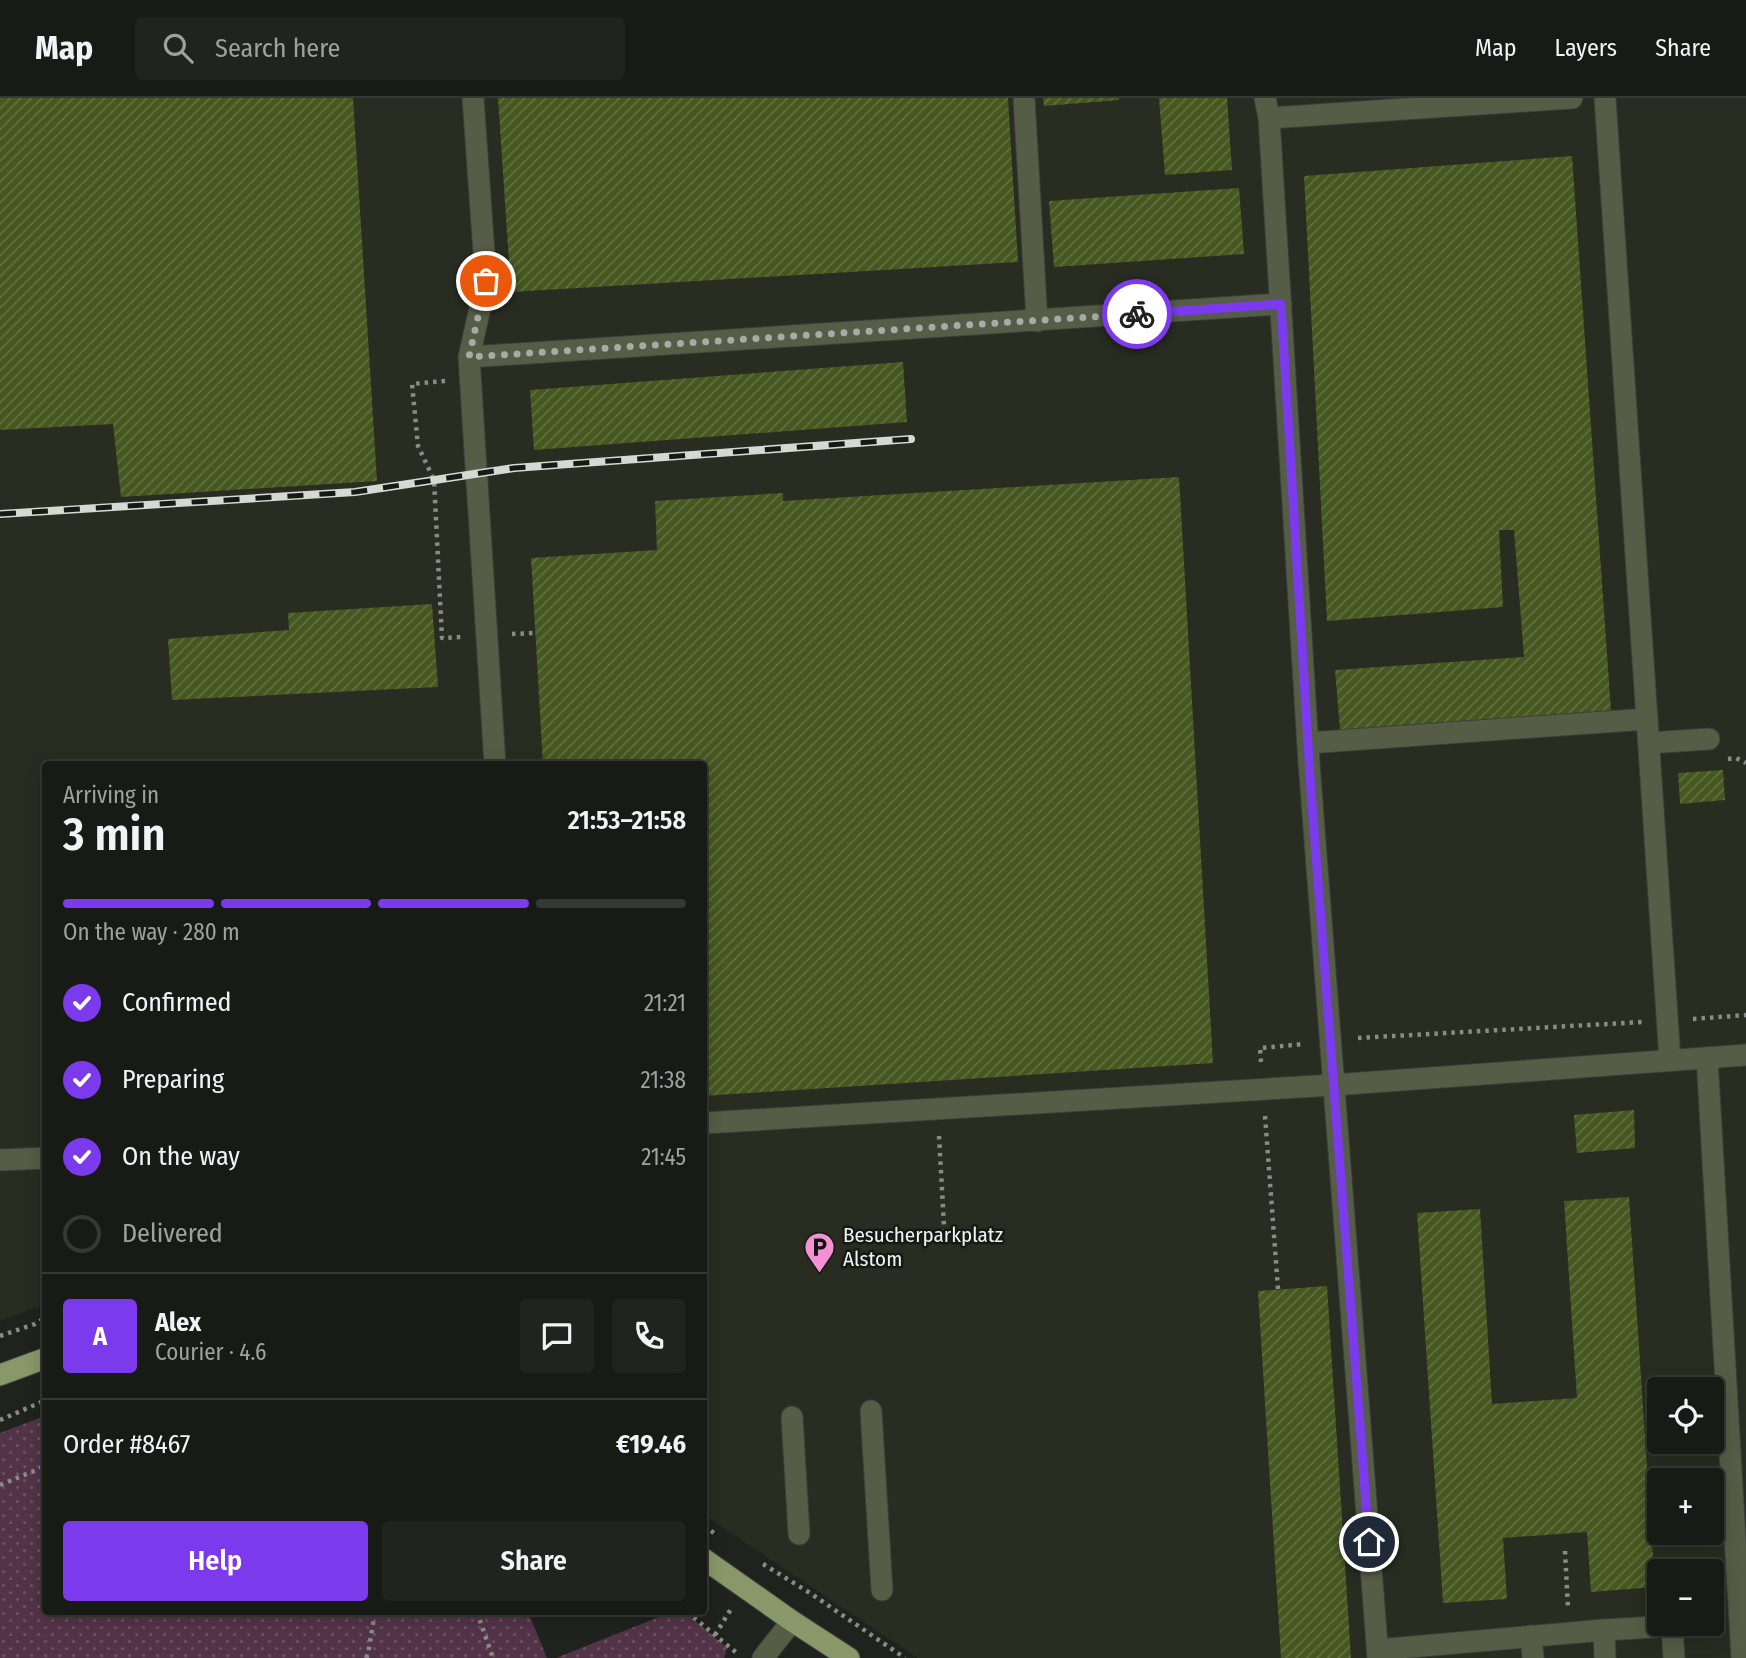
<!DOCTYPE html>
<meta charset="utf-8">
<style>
body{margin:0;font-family:"Fira Sans Condensed",sans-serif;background:#21231f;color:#f1f3f6;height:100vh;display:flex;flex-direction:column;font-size:26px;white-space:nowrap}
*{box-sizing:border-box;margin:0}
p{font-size:23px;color:#9fa1a1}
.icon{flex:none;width:38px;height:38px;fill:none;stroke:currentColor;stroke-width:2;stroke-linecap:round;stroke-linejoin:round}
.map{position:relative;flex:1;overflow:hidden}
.side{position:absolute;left:42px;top:663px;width:665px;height:854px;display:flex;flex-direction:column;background:#181a16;border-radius:7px;box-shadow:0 4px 18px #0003,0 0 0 2px #363835}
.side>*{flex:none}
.buttons{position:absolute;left:1647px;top:1279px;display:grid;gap:14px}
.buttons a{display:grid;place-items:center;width:77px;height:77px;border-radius:7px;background:#181a16;box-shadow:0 4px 18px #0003,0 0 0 2px #363835;font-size:35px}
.pin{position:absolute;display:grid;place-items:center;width:60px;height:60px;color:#fff;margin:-30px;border:4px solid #fff;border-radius:50%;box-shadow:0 2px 7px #0007}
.courier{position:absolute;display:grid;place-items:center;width:70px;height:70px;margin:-35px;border:5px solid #7c3aed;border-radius:50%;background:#fff;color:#222;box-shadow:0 2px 9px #0007}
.head em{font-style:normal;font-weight:600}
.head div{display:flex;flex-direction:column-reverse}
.head{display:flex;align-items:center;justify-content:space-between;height:119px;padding:0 21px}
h1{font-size:46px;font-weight:600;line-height:52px}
.bar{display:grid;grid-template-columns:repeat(4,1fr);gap:10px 7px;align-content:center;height:84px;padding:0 21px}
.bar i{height:9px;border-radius:5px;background:#363835}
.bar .on{background:#7c3aed}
.bar p{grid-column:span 4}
.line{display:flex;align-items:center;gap:18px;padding:0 21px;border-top:2px solid #363835}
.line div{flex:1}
.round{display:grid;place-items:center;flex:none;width:74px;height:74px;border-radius:7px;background:#21231f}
ol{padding:0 21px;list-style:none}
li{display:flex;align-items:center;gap:21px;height:77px}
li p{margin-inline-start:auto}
li .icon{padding:7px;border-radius:50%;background:#7c3aed;color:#fff;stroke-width:4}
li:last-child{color:#9fa1a1}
li i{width:38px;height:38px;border:4px solid #363835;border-radius:50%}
.button{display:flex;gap:14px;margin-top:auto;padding:14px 21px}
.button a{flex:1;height:80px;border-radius:7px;background:#7c3aed;color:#fff;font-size:28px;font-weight:600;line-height:80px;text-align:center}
.button a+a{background:#21231f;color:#f1f3f6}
header{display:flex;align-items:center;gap:42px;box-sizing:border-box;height:98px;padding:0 35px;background:#181a16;border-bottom:2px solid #363835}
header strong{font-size:33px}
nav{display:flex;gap:38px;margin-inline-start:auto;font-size:24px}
.search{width:490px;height:63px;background:#21231f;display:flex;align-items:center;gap:18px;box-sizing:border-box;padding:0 24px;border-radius:7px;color:#9fa1a1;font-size:26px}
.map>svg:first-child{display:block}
</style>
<header>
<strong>Map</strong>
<div class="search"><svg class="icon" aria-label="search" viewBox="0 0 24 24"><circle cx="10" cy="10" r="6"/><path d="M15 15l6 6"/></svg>Search here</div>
<nav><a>Map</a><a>Layers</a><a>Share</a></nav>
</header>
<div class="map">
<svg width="1746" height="1560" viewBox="0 0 1746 1560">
<defs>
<pattern id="grass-dots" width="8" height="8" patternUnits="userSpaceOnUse" patternTransform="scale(1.75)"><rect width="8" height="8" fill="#533348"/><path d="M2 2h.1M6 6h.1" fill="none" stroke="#6c5163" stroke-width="1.8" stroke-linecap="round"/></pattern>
<pattern id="building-hatch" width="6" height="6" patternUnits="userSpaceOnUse" patternTransform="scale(1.75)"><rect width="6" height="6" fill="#465720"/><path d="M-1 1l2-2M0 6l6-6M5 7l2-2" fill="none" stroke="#617041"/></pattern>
</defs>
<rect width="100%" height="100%" fill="#20221d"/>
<!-- built -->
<path fill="#282c21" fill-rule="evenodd" d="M0 0H1746V1560H918L704 1417V667H46L45 1206 0 1223ZM1659 1292H1712V1344H1659ZM1659 1382H1712V1435H1659ZM1659 1474H1712V1526H1659Z"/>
<!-- grass -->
<g fill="url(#grass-dots)">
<path d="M45 1318 46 1514H528L547 1560H0V1335Z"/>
<path d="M685 1514 727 1550 724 1560H556L659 1519Z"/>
</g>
<!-- building -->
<g fill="url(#building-hatch)">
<path d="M0 0H353L377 383 121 399 113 326 0 332Z"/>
<path d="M498 0H1008L1018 164 511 194Z"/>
<path d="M1043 0H1119V2L1044 8Z"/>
<path d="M1159 0H1227L1232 72 1165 77Z"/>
<path d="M1572 58 1611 613 1340 632 1335 572 1524 559 1514 432H1499L1503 509 1327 523 1304 78Z"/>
<path d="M1239 90 1244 156 1054 169 1049 103Z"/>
<path d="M903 264 907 324 534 352 530 292Z"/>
<path d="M1179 379 1213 965 704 998V667H543L531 460 657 452 655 403 783 395V403Z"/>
<path d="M432 506 438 589 172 602 168 541 289 532 288 515Z"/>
<path d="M1723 672 1725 702 1680 706 1678 675Z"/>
<path d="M1634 1012 1635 1050 1577 1055 1574 1017Z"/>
<path d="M1629 1099 1655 1489 1591 1494 1587 1434 1503 1440 1507 1501 1443 1505 1417 1115 1480 1111 1492 1306 1577 1300 1564 1103Z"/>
<path d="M1327 1188 1351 1560H1281L1258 1193Z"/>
</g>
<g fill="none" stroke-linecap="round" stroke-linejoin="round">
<defs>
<g id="minor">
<path d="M473 0 486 183 469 259 495 667"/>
<path d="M1024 0 1037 223"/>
<path d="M1265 0 1269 20 1309 665 1378 1560"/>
<path d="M1605 0 1670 962"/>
<path d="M1269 20 1572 0"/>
<path d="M469 259 1281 206"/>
<path d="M1308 645 1647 621"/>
<path d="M1649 645 1709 641"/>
<path d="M1707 960 1742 1560"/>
<path d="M704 1025 1333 987 1746 957"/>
<path d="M0 1062 46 1060"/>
<path d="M871 1313 882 1492"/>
<path d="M792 1319 799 1436"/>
<path d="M1604 1532 1605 1560"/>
<path d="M1531 1538 1533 1560"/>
<path d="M1377 1552 1604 1532 1672 1528 1674 1560"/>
<path d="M763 1560 792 1523"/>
</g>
<g id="major">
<path d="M0 1277 46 1260"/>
<path d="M704 1461 792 1523 849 1560"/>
</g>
</defs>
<!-- minor casing -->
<use href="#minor" stroke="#3d3f3b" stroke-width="23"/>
<!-- major casing -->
<use href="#major" stroke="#3d3f3b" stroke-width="23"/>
<!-- path -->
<g stroke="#898b87" stroke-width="4.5" stroke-dasharray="3.5 5" stroke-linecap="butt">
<path d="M445 283 412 286 418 348 434 382 442 540 461 539"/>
<path d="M512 536 535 535"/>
<path d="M1728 661 1736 660 1746 665"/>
<path d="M1693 921 1746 917"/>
<path d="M1358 940 1642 924"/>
<path d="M1261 964 1260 950 1304 946"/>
<path d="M1265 1018 1278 1191"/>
<path d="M939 1038 945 1145"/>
<path d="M0 1238 35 1226 46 1219"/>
<path d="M0 1322 46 1302"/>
<path d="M0 1387 46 1368"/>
<path d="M704 1428 714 1435"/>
<path d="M1565 1453 1568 1510"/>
<path d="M763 1466 810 1495 905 1560"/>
<path d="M477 1514 493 1560"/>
<path d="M687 1514 738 1556"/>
<path d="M715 1537 731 1511"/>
<path d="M366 1560 368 1556 375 1514"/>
</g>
<!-- minor -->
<use href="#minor" stroke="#555d46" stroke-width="21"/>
<!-- major -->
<use href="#major" stroke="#889869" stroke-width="21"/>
<defs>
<path id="rail" d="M0 416 355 394 514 370 911 341"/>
</defs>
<!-- rail casing -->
<use href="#rail" stroke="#d6d8d4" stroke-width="8"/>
<!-- rail -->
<use href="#rail" stroke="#171914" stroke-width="5" stroke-dasharray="16" stroke-linecap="butt"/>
</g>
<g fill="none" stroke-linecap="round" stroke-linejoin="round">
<!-- done -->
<path stroke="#a8aaa6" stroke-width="7" stroke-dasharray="0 12.6" d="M486 183 469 259 1137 216"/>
<!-- route -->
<path stroke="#7c3aed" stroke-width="9" d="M1137 216 1281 206 1311 693 1369 1444"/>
</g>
<!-- icons -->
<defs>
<symbol id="parking-pin" viewBox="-11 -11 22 30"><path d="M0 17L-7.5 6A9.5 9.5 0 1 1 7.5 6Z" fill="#f491d4" stroke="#171914"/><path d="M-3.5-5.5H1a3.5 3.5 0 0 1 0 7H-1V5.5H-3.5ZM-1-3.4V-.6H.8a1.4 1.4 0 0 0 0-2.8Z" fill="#111"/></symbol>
</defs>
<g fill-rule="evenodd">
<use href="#parking-pin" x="802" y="1132" width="35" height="47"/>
</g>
<g text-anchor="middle" stroke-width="5" stroke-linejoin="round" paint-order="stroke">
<!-- poi labels -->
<g font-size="21" fill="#f2f3f0" stroke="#171914" text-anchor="start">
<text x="843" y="1144">Besucherparkplatz<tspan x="843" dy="24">Alstom</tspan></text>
</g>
</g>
</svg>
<div class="buttons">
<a><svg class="icon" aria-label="locate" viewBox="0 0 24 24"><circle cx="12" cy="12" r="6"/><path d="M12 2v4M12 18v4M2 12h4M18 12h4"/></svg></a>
<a>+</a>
<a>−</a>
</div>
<div class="pin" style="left:486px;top:183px;background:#ea580c"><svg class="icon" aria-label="bag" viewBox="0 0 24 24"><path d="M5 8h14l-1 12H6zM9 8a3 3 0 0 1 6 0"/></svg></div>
<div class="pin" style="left:1369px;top:1444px;background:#1f2937"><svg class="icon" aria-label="home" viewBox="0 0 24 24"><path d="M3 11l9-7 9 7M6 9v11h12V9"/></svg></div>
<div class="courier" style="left:1137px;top:216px"><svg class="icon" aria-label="bike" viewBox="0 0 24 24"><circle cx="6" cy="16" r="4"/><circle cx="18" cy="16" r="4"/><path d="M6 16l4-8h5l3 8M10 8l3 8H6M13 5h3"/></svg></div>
<section class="side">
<div class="head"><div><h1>3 min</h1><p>Arriving in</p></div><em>21:53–21:58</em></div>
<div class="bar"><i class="on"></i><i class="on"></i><i class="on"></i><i></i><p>On the way · 280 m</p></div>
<ol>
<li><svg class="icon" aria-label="check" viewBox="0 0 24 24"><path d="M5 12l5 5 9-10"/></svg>Confirmed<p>21:21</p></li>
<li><svg class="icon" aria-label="check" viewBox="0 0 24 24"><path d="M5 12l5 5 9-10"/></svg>Preparing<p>21:38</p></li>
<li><svg class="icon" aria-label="check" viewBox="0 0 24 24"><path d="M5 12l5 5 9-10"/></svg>On the way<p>21:45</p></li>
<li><i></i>Delivered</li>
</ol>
<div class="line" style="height:126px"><b class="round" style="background:#7c3aed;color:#fff">A</b><div><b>Alex</b><p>Courier · 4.6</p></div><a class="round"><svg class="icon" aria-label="chat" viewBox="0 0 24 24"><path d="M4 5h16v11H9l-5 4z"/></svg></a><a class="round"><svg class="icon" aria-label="phone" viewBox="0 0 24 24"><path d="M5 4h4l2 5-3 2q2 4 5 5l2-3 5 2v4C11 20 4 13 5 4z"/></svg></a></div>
<div class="line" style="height:91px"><div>Order #8467</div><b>€19.46</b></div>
<div class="button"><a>Help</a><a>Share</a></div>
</section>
</div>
